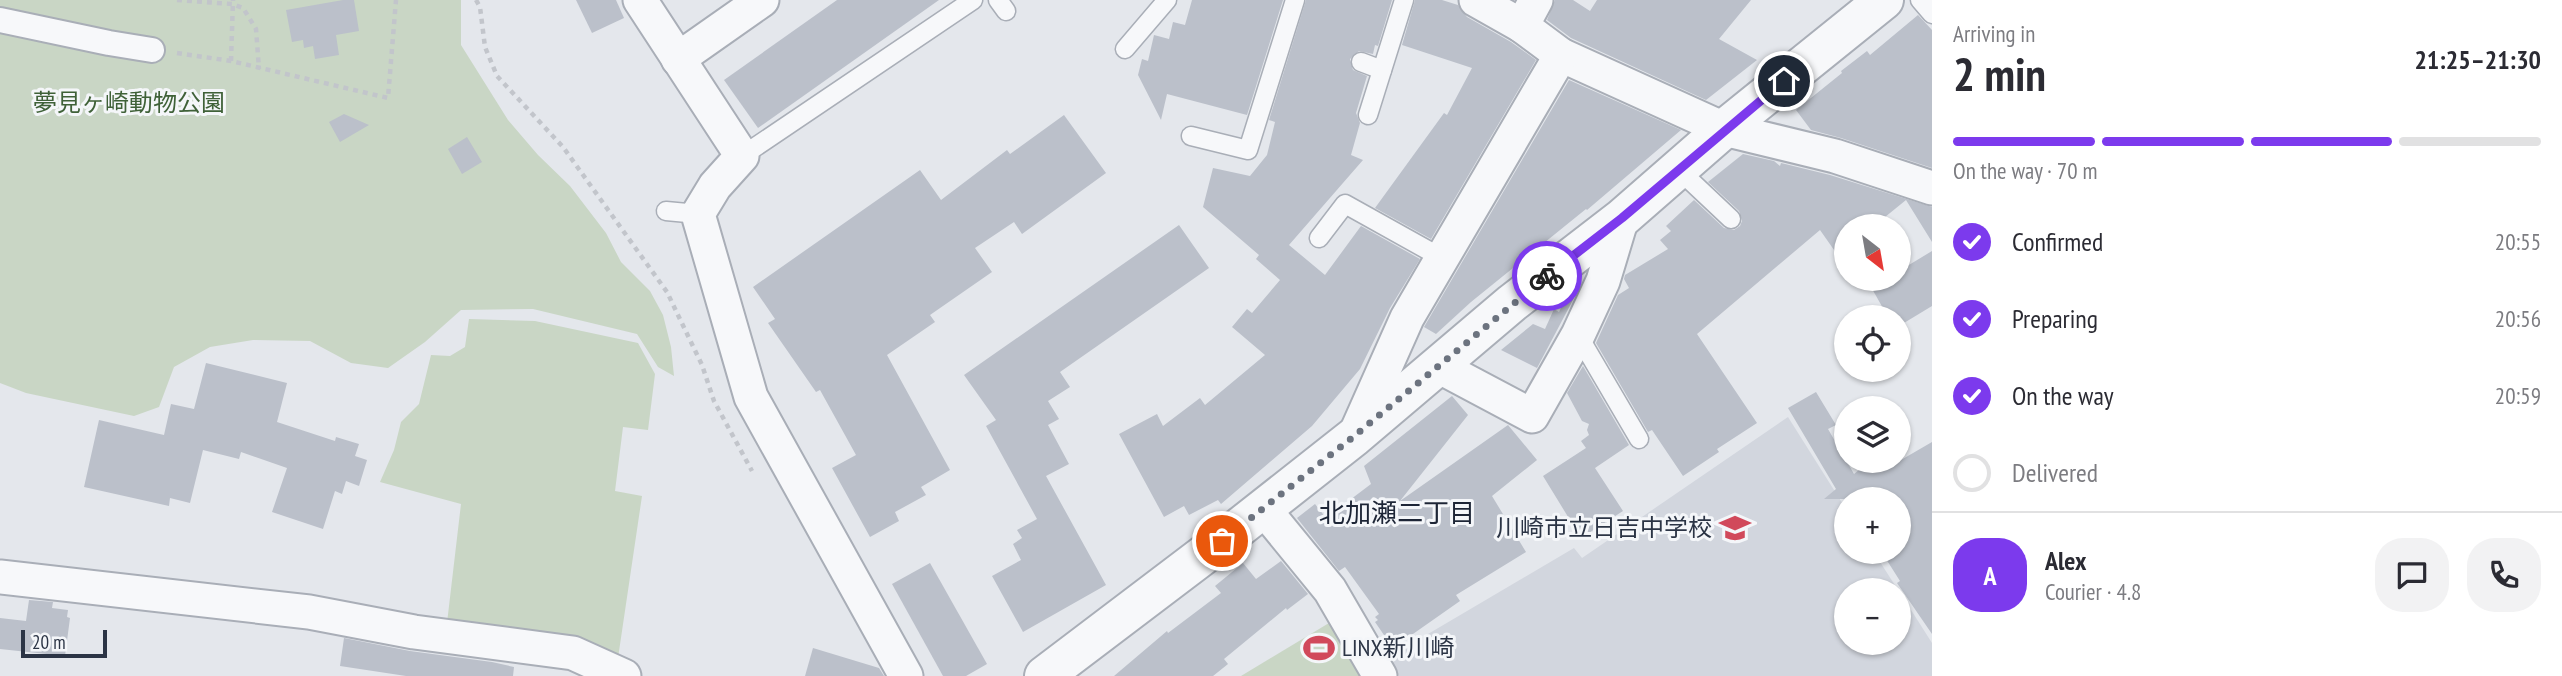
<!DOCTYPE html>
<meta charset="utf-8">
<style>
body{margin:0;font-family:"PT Sans Narrow","Noto Sans JP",sans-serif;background:#f2f2f3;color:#2b2b33;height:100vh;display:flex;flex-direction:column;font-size:26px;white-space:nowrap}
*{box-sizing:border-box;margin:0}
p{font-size:23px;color:#7c7c81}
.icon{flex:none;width:38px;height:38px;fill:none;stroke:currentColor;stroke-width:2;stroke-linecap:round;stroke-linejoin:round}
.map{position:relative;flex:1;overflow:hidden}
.panel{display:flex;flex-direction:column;background:#fff;width:630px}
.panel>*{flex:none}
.needle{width:46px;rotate:149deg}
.buttons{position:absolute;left:1834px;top:214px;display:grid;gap:14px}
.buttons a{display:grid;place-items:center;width:77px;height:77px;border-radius:50%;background:#fff;box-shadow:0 2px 5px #0004;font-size:35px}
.scale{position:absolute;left:21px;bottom:18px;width:86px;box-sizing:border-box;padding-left:7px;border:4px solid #2b3445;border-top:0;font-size:19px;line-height:24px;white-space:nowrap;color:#2b3445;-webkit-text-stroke:5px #f4f6f9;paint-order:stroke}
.pin{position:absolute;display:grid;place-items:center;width:60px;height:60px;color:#fff;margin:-30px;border:4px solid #fff;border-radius:50%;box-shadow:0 2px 7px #0007}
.courier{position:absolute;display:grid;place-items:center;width:70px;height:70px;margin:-35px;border:5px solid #7c3aed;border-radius:50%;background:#fff;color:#222;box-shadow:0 2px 9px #0007}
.headline em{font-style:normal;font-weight:700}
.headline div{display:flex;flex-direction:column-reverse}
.headline{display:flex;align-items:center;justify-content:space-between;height:119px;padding:0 21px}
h1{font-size:46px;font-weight:700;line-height:52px}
.bar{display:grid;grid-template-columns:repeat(4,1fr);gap:10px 7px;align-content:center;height:84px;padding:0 21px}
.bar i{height:9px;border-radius:5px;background:#e1e1e2}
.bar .on{background:#7c3aed}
.bar p{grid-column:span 4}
.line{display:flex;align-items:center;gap:18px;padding:0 21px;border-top:2px solid #e1e1e2}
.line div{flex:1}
.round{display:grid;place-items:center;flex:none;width:74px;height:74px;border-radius:28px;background:#f2f2f3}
ol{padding:0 21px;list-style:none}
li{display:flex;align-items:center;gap:21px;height:77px}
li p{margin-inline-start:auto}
li .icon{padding:7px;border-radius:50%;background:#7c3aed;color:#fff;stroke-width:4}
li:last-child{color:#7c7c81}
li i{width:38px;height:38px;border:4px solid #e1e1e2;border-radius:50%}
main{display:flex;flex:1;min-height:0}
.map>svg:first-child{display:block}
</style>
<main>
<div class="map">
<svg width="1932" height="676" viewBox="0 0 1932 676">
<rect width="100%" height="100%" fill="#e4e7ec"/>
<!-- built -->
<path fill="#d2d6de" d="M1788 417 1846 509V551H1873L1898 590H1846V642H1899V591L1932 643V676H1399L1389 657 1574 548 1582 558Z"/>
<!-- green -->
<g fill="#c9d6c5">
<path d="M0 0H461V45L508 120 538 155 570 186 606 233 621 262 650 291 663 315 671 347 674 376 658 367 637 334 533 309 461 310 425 342 388 368 351 363 310 341 253 340 210 347 174 367 159 407 134 416 26 393 0 383Z"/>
<path d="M469 319 535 321 638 343 655 374 648 430 623 427 615 491 642 496 618 658 447 623 461 504 380 482 394 450 401 422 419 404 431 355 450 356 465 347Z"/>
<path d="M1334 620 1367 676H1241Z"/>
</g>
<!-- building -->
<g fill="#bbc0ca">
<path d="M343 0H354L359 31 336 35 339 55 315 59 313 46 304 48 303 40 292 42 286 10Z"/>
<path d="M576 0H616L624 18 592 33Z"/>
<path d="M837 0H939L758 128 724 80Z"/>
<path d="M1192 0H1283L1247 115 1167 94 1161 120 1138 75 1142 59 1148 61 1154 35 1169 39 1173 22 1185 25Z"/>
<path d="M1306 0H1392L1378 46 1375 45 1373 54 1359 51 1350 59 1353 70 1367 76 1356 113 1360 123 1351 155 1363 160 1289 245 1325 275 1361 226 1420 259 1390 308 1360 369 1312 426 1221 504 1218 500 1189 515 1184 506 1164 517 1119 434 1157 414 1163 426 1200 398 1205 405 1265 355 1232 327 1247 309 1252 313 1280 280 1256 259 1259 255 1203 207 1213 168 1250 176 1267 155 1275 122 1269 120Z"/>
<path d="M1415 0H1442L1458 5 1467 17 1511 42 1536 60 1431 239 1375 208 1444 113 1447 115 1472 68 1402 45Z"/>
<path d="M1555 0H1573L1590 11 1597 0H1751L1719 39 1757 60 1706 100 1571 38 1547 20Z"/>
<path d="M1918 15 1932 30V168L1841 138 1811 130 1796 110 1842 73 1841 71 1867 51 1870 55Z"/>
<path d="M1569 80 1681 130 1587 210 1586 209 1471 302 1436 334 1424 327Z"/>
<path d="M344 114 369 125 340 142 329 122Z"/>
<path d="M1064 115 1106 173 1022 234 1014 222 975 248 992 272 930 315 935 322 887 355 950 470 921 487 926 495 895 512 899 521 870 537 832 468 856 455 820 390 816 392 768 323 775 319 753 287 920 170 941 200 1007 150 1010 154Z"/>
<path d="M467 137 482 162 462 174 448 149Z"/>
<path d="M1743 154 1774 161 1780 166 1781 163 1830 175 1932 207V242L1906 200 1874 226H1846V267L1820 230 1697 334 1757 423 1717 449 1719 452 1683 476 1652 430 1648 432 1596 343 1618 295 1629 288 1624 279 1625 275 1668 249 1660 240 1671 231 1666 226 1694 200 1724 228 1734 230 1740 226 1742 221 1739 211 1708 182Z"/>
<path d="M1179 225 1209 268 1060 372 1070 387 1048 401 1059 419 1048 425 1069 464 1046 476 1106 585 1023 632 992 576 1021 560 1013 544 1022 538 1017 530 1037 519 986 426 996 420 964 375Z"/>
<path d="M1932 251V306L1899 326V317H1888L1871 287 1886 278H1899V271Z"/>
<path d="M1567 295 1574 298 1537 368 1501 350 1533 324 1545 329 1554 309 1559 312Z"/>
<path d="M206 363 287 383 277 422 335 441 336 437 359 444 355 456 367 460 359 486 346 481 342 494 335 491 323 529 272 512 287 468 241 452 239 459 203 450 190 503 170 498 169 506 84 487 99 420 164 435 171 404 194 409Z"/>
<path d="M1583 366 1629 445 1595 468 1623 511 1581 538 1543 476 1586 448 1581 441 1589 435 1587 430 1589 424 1582 421 1567 393Z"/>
<path d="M1816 392 1836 425 1828 429 1854 474 1865 465 1872 472 1891 460H1899V457L1901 460 1932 442V634L1897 583 1900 581 1881 551H1899V499H1824L1836 489 1788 408Z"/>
<path d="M1452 396 1468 415 1400 501 1508 425 1537 460 1492 496 1526 552 1456 595 1460 601 1393 648 1375 622 1378 620 1375 617 1379 614 1345 567 1339 571 1297 518 1315 504 1326 518 1371 484 1364 466Z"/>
<path d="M1281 561 1308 594 1287 610 1286 608 1224 659 1228 664 1213 676H1114L1167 631 1168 633 1221 593 1215 586 1243 563 1256 579Z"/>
<path d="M930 563 987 664 966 676H943L892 584Z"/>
<path d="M29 600 53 602 52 608 68 610 67 617 70 618 65 656 0 649V618L26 621Z"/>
<path d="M344 638 410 651 492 662 514 667 513 676H406L340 666Z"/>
<path d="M813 648 879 668 884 676H805Z"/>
</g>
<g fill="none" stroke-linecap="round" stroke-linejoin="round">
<defs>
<g id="service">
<path d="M998 0 1006 11"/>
<path d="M1920 0 1932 14"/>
<path d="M1125 49 1167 0"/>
<path d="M1361 62 1382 70"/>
<path d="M1368 115 1404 0"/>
<path d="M1191 136 1248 150 1295 0"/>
<path d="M742 156 973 0"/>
<path d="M1678 169 1731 219"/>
<path d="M666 211 698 214"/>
<path d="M1319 238 1345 204 1442 258"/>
<path d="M1578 335 1639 439"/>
</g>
<path id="pedestrian" d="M0 20 109 43 152 50"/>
<g id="minor">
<path d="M640 0 742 156 715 186 698 214 751 397 906 676"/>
<path d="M1476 0 1522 26 1561 55 1724 129 1835 156 1932 188"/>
<path d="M1522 26 1536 0"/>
<path d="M678 59 762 0"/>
<path d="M1438 366 1532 416 1578 335 1603 281 1622 218"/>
<path d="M1354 437 1407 318 1561 55"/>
<path d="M1263 508 1330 590 1380 676"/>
<path d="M0 577 309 612 414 632 573 653 624 676"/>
</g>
<path id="tertiary" d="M1044 676 1222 541 1354 437 1512 303 1622 218 1724 129 1884 0"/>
</defs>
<!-- service casing -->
<use href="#service" stroke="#a9aeb7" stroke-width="21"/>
<!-- pedestrian casing -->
<use href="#pedestrian" stroke="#a9aeb7" stroke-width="28"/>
<!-- minor casing -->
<use href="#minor" stroke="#a9aeb7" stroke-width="37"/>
<!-- tertiary casing -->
<use href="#tertiary" stroke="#a9aeb7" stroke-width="42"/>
<!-- path -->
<g stroke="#c2c5cb" stroke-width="4.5" stroke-dasharray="5 5" stroke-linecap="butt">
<path d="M177 0 232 4 243 8 256 29 259 69"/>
<path d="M476 0 480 7 485 47 497 76 563 147 667 292 702 365 714 401 752 471"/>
<path d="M177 53 231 61 388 98 396 0"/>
<path d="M231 61 233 0"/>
</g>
<!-- service -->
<use href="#service" stroke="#f7f8fa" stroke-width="18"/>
<!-- pedestrian -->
<use href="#pedestrian" stroke="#f7f8fa" stroke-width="24"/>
<!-- minor -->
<use href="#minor" stroke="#f7f8fa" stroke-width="33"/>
<!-- tertiary -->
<use href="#tertiary" stroke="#f7f8fa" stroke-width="38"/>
</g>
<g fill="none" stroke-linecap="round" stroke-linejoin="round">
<!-- done -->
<path stroke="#6c737f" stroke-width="7" stroke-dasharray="0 12.6" d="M1222 541 1353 437 1547 276"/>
<!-- route -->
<path stroke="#7c3aed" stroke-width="9" d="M1547 276 1622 218 1784 81"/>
</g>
<!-- icons -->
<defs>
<symbol id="school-bare" viewBox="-9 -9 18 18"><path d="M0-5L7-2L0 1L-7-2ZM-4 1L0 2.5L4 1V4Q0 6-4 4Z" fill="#d1495b" stroke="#f4f6f9" stroke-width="2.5" paint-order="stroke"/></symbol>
<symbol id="stadium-bare" viewBox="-9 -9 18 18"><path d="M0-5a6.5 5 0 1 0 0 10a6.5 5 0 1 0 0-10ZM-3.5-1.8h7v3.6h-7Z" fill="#d1495b" stroke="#f4f6f9" stroke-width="2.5" paint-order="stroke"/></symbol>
</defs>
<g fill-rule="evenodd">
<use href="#school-bare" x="1713" y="506" width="44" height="44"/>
<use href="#stadium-bare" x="1297" y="626" width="44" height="44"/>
</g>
<g text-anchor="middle" stroke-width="6" stroke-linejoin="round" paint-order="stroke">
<!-- park labels -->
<g font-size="24" fill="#3f6138" stroke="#f4f6f9">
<text x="129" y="111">夢見ヶ崎動物公園</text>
</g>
<!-- poi labels -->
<g font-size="24" fill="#2b3445" stroke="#f4f6f9" text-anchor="end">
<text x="1712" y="536">川崎市立日吉中学校</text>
<text x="1342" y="656" text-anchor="start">LINX新川崎</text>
</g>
<!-- neighbourhood labels -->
<g font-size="26" fill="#1d2536" stroke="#f4f6f9">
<text x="1397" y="522">北加瀬二丁目</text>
</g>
</g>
</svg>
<div class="buttons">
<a><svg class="needle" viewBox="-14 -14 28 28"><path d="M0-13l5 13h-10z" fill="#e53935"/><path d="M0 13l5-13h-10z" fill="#7c7c81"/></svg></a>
<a><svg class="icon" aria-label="locate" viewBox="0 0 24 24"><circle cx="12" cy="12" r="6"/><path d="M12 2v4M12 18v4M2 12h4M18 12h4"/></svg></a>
<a><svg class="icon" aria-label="layers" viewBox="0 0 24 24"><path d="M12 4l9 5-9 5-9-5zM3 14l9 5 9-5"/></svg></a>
<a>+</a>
<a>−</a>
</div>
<div class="scale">20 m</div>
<div class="pin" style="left:1222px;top:541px;background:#ea580c"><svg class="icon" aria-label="bag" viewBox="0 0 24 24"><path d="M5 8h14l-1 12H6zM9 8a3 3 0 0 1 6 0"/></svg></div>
<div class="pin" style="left:1784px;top:81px;background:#1f2937"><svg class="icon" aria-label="home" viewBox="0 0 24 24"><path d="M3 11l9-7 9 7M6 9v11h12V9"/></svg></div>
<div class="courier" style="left:1547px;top:276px"><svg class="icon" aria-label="bike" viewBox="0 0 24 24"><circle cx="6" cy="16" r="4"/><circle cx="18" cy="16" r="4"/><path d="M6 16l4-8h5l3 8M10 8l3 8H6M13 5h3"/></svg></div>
</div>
<section class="panel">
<div class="headline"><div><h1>2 min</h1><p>Arriving in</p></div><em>21:25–21:30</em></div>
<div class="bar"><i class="on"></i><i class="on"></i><i class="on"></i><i></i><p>On the way · 70 m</p></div>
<ol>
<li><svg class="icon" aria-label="check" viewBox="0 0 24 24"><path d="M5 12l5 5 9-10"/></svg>Confirmed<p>20:55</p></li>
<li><svg class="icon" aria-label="check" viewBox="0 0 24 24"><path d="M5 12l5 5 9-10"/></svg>Preparing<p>20:56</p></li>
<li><svg class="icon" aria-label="check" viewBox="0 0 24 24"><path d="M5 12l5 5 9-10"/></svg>On the way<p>20:59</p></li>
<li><i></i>Delivered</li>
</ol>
<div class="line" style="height:126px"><b class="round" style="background:#7c3aed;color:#fff">A</b><div><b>Alex</b><p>Courier · 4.8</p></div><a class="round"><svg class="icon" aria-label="chat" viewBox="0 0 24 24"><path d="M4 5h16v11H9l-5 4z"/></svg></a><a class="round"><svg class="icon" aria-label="phone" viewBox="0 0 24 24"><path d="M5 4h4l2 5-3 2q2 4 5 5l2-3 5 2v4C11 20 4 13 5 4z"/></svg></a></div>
</section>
</main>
